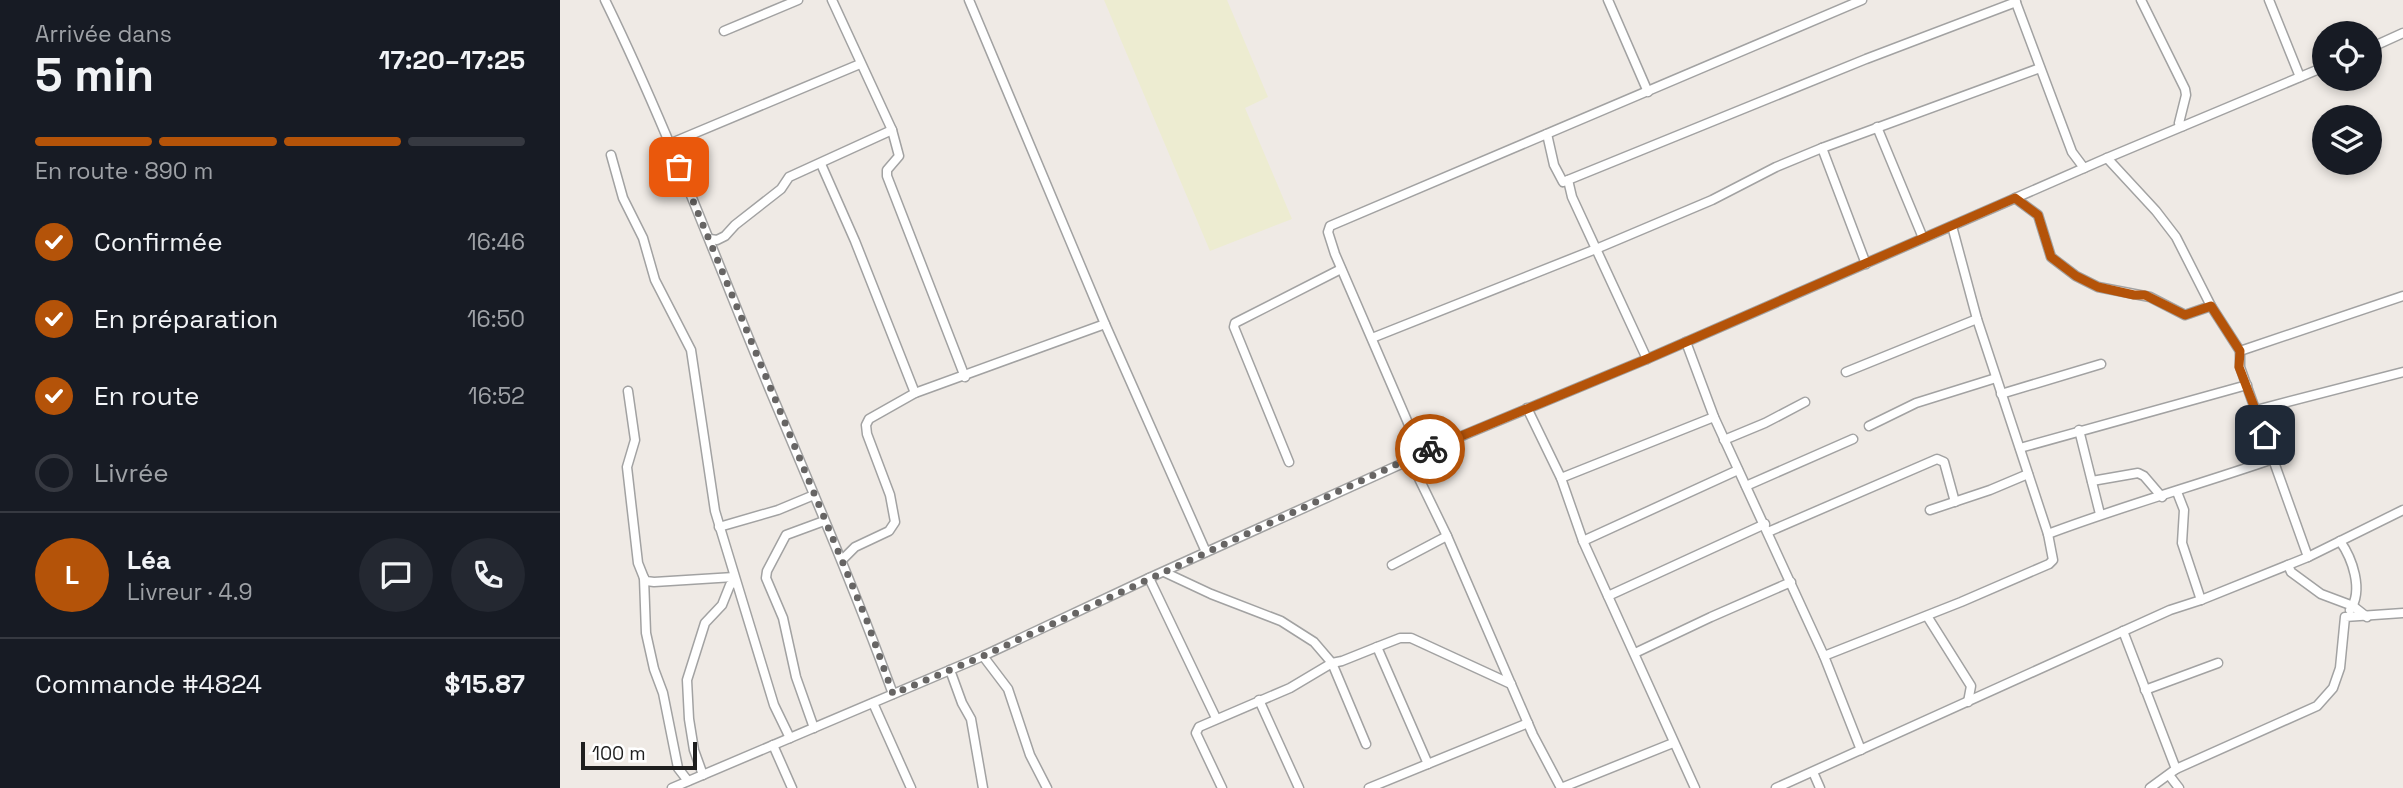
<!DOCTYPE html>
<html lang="fr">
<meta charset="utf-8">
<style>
body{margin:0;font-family:"Space Grotesk",sans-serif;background:#242831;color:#f1f3f6;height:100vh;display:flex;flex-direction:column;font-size:26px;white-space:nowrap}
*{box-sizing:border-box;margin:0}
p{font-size:23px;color:#9ea1a6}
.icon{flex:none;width:38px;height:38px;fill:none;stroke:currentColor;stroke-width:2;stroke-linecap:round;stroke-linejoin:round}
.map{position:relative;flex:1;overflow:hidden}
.details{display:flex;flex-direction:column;background:#171b24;width:560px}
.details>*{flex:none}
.fabs{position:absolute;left:1752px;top:21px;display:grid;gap:14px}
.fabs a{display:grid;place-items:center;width:70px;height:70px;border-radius:50%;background:#171b24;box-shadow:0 4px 10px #0003;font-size:35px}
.scale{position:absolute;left:21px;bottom:18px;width:116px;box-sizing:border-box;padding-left:7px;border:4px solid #1e1e1e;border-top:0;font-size:19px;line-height:24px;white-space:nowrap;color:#1e1e1e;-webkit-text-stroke:5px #fff;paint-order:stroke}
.pin{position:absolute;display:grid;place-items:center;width:60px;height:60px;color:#fff;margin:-30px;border-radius:14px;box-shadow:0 4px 10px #0006}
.courier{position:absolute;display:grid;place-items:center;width:70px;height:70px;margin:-35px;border:5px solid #b45309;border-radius:50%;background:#fff;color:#222;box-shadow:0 2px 9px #0007}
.headline em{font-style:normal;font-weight:700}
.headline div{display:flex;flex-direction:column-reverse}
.headline{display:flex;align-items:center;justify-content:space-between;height:119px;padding:0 35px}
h1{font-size:46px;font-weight:700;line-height:52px}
.bar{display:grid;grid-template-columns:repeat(4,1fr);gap:10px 7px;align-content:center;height:84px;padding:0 35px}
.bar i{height:9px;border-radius:5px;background:#363941}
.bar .active{background:#b45309}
.bar p{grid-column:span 4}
.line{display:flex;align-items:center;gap:18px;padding:0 35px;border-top:2px solid #363941}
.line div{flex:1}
.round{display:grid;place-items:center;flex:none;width:74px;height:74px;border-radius:37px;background:#242831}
ol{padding:0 35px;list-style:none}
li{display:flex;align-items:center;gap:21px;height:77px}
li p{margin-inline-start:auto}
li .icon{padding:7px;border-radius:50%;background:#b45309;color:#fff;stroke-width:4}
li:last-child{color:#9ea1a6}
li i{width:38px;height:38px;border:4px solid #363941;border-radius:50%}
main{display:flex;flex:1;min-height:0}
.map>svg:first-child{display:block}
</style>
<main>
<section class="details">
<div class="headline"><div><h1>5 min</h1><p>Arrivée dans</p></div><em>17:20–17:25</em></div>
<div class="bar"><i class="active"></i><i class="active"></i><i class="active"></i><i></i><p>En route · 890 m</p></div>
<ol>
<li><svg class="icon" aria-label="check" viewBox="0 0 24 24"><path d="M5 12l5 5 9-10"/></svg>Confirmée<p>16:46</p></li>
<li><svg class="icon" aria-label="check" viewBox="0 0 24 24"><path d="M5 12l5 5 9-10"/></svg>En préparation<p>16:50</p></li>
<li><svg class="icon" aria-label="check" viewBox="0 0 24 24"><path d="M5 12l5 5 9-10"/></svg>En route<p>16:52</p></li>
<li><i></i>Livrée</li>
</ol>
<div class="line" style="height:126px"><b class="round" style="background:#b45309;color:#fff">L</b><div><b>Léa</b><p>Livreur · 4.9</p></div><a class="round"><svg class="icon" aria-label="chat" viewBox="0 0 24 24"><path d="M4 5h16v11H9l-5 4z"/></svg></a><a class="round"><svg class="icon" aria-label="phone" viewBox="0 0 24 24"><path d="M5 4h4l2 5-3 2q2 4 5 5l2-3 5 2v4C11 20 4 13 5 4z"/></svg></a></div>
<div class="line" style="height:91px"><div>Commande #4824</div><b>$15.87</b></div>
</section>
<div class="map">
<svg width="1843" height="788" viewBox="0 0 1843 788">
<rect width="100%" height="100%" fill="#efeae5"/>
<!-- farmland -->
<path fill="#edecd1" d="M544 0H667L708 97 685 108 732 219 650 251Z"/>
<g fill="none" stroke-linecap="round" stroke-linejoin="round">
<defs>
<g id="minor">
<path d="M45 0C108 129 157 263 212 395 254 494 296 593 333 694"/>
<path d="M272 0 332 130 339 156 327 170V176L405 377"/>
<path d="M409 0 545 324 646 552"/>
<path d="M1048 0 1088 92"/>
<path d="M1455 0 1512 152 1524 168"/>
<path d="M1581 0 1625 89 1626 95 1619 123 1623 126"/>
<path d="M1709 0 1740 77"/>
<path d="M164 31 238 0"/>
<path d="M1810 48 1843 33"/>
<path d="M1317 127 1363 238"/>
<path d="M987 134 994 165 1003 182 1008 180 1012 197 1087 359"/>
<path d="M109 144 300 64"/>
<path d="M1262 148 1306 264"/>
<path d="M51 155 63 198 83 238 95 280 131 350 155 511 214 705 230 738"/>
<path d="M1547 158 1596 211 1616 237 1651 306 1680 351V367L1748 557"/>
<path d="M261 164 295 241 355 393"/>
<path d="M1008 180 1306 59 1456 2"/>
<path d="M1455 198 1478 215 1491 257 1516 276 1538 287 1590 297 1625 315 1651 306"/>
<path d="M150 239 157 240 165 236 175 225 221 189 229 177 332 130"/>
<path d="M812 338 1036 249 1152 200 1216 167 1262 148 1480 68"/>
<path d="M1126 342 1154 417 1264 656 1301 750"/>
<path d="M1680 351 1843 296"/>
<path d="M1286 372 1417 319"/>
<path d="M68 391 75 440 67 467 78 563 84 578 86 633 94 669 103 693 118 768 128 781"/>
<path d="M1441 394 1541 364"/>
<path d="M967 408 1001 478 1023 541 1135 788"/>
<path d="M1696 410 1843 372"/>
<path d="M1309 426 1356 403 1436 378"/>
<path d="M1519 430 1540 514"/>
<path d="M1164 440 1205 423 1245 402"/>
<path d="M1460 448 1687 385"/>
<path d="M861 453 775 254 768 232 770 226 1302 0"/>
<path d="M850 460 887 536 973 735 1001 788"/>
<path d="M729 462 674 327 675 323 781 269"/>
<path d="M1001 478 1154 417"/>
<path d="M1532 481 1578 473 1584 476 1602 497"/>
<path d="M1186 486 1293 439"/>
<path d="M1617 492 1624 510 1622 543 1641 600"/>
<path d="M1370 510 1430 490 1468 474"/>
<path d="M159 527 218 510 254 495"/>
<path d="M1208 532 1377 459 1384 462 1395 502"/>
<path d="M1488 534C1562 506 1638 485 1713 459"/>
<path d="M1023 541 1178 470"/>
<path d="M1780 541C1792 558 1804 590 1790 610"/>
<path d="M282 560 295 547 329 531 335 522 330 495 307 434 306 425 309 419 355 393 545 324"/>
<path d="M832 565 887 536"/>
<path d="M1728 565 1731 572 1761 594 1793 606 1807 617"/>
<path d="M604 572 651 594 721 621 754 642 772 663 806 744"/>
<path d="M84 578 86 581 94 582 174 577"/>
<path d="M589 578 656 718"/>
<path d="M1048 596 1205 524"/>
<path d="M1367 616 1411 686 1408 702"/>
<path d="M1563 631 1616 769 1590 788"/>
<path d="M817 647 840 638H851L951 684"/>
<path d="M1075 653 1151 617 1231 582"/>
<path d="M423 656 448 689 470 755 487 788"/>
<path d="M1264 656 1401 602 1489 564 1493 560 1488 534 1417 319 1392 226"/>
<path d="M390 670 402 703 411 719 423 788"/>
<path d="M1585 690 1658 663"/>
<path d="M699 700 739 788"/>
<path d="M313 703 351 788"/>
<path d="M254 728 236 677 223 618 206 578 207 571 226 535 264 521"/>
<path d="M213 745 232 788"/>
<path d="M1616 769 1757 706 1773 688 1780 668 1785 617 1843 613"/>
<path d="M1253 772 1260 788"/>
<path d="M143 775 134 750 129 719 127 680 145 623 162 605 170 585 175 582"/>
<path d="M1609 775 1619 788"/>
<path d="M112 788 423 656 589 578 850 460 861 453 1087 359 1547 158 1764 67"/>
<path d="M662 788 636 733 639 727 730 688 772 663 782 661 817 647 868 764"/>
<path d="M809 788 968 723"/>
<path d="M1001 788 1113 743"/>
<path d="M1216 788 1610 610 1641 600 1748 557 1843 510"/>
</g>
</defs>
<!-- minor casing -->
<use href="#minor" stroke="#a2a2a2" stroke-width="11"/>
<!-- minor -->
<use href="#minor" stroke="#fff" stroke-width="8"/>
</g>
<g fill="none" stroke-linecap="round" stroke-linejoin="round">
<!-- done -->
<path stroke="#676564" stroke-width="7" stroke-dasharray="0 12.6" d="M119 167 307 621 333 694 423 656 870 449"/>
<!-- route -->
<path stroke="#b45309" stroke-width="9" d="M870 449 1087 359 1455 198 1478 215 1491 257 1516 276 1538 287 1574 295H1585L1625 315 1651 306 1680 351 1679 367 1705 435"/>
</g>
</svg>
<div class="fabs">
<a><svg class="icon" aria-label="locate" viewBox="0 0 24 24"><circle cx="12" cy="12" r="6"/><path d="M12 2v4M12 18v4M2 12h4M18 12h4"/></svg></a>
<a><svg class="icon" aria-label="layers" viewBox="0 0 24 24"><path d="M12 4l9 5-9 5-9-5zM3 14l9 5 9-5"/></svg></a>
</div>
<div class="scale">100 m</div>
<div class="pin" style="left:119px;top:167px;background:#ea580c"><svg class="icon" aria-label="bag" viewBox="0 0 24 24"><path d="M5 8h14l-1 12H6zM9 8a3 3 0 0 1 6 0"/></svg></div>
<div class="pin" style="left:1705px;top:435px;background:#1f2937"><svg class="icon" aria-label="home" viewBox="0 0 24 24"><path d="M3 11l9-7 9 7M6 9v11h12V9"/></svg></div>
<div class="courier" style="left:870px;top:449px"><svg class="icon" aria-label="bike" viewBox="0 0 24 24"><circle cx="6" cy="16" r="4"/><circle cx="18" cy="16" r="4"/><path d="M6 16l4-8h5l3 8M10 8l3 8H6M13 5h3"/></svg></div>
</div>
</main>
